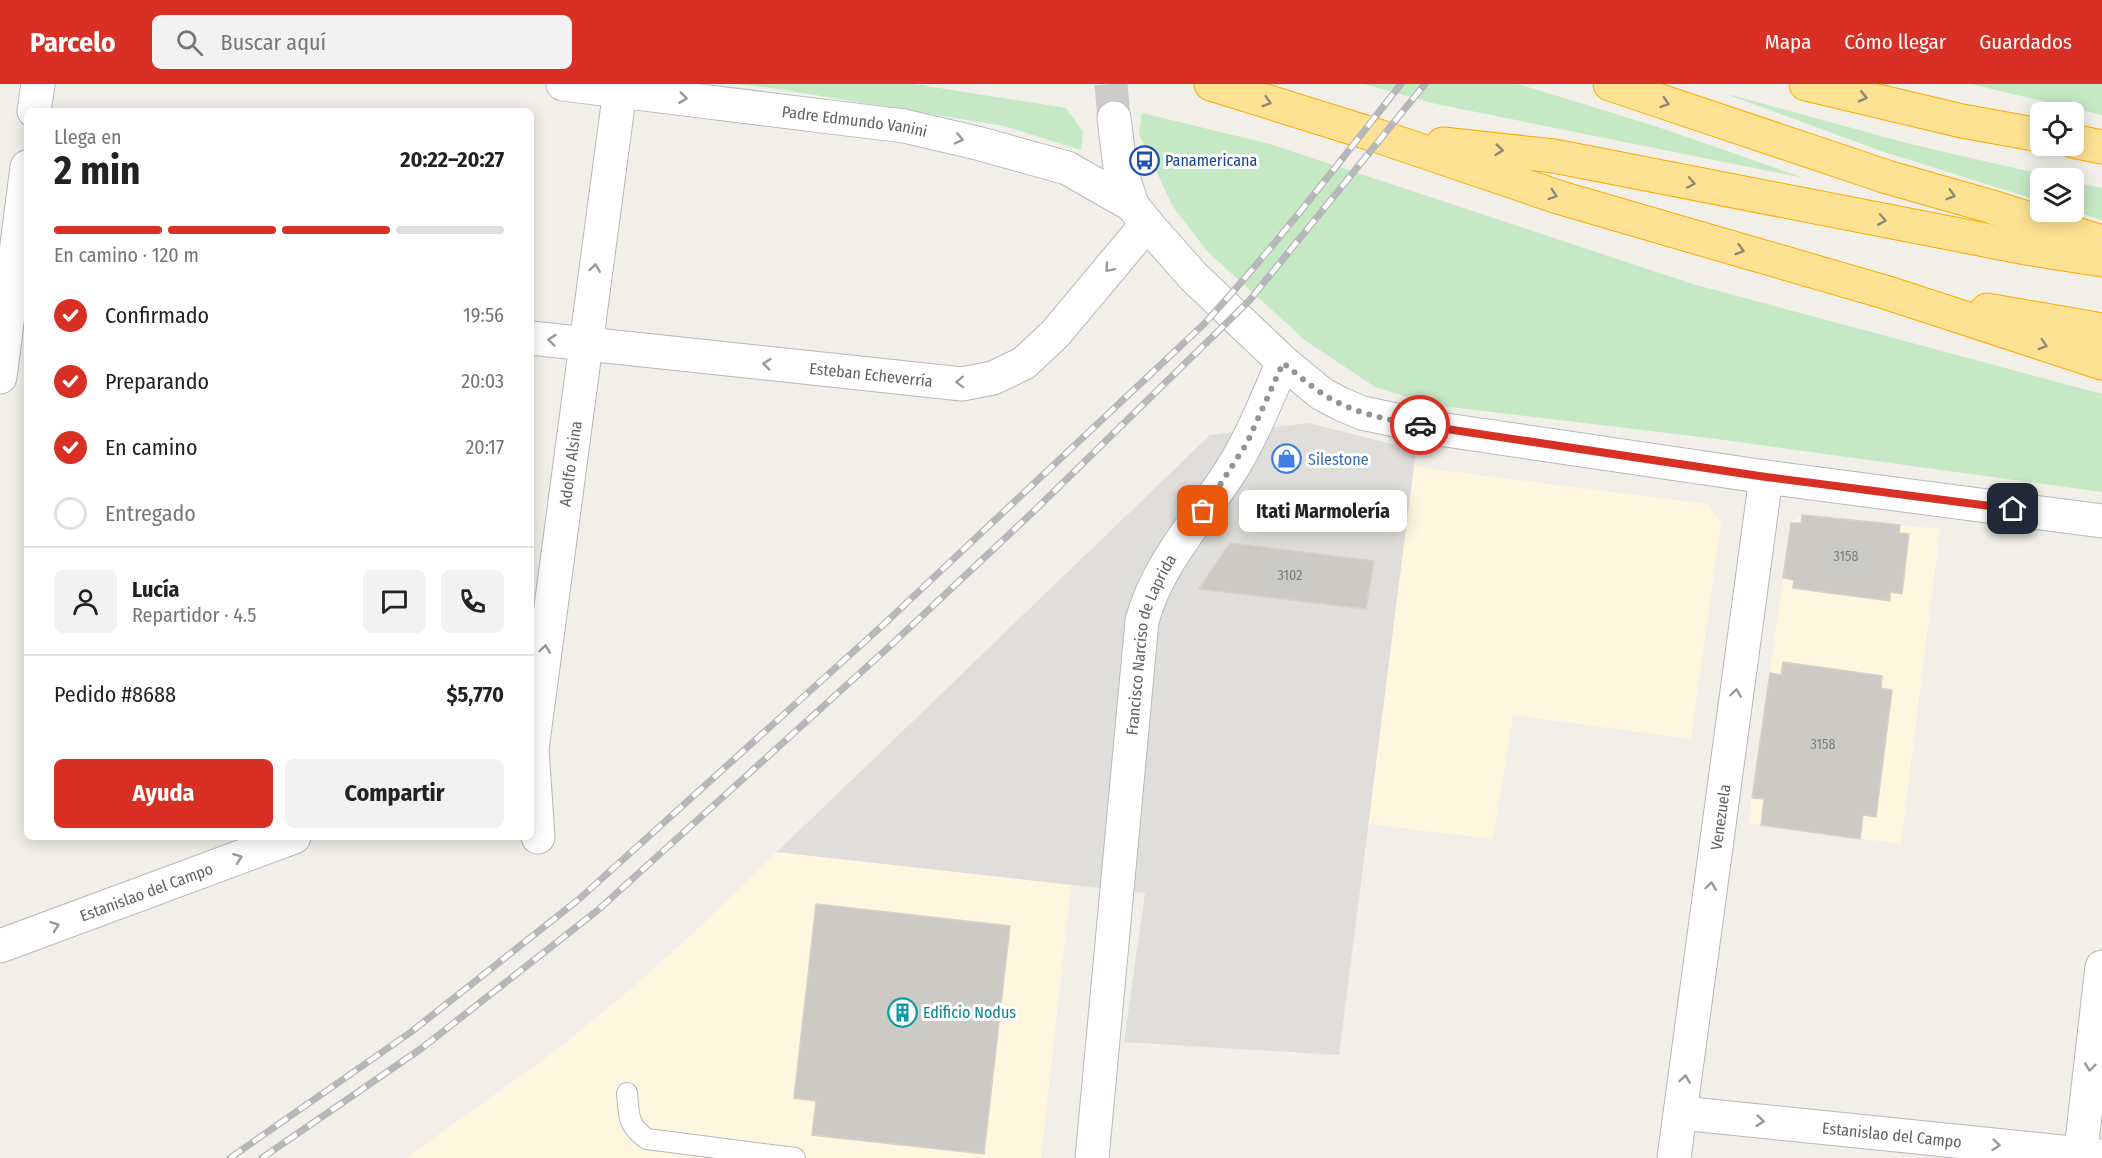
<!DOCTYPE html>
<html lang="es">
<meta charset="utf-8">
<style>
body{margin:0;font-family:"Fira Sans Condensed",sans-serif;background:#f2f2f2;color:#222;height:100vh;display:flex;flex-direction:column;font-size:22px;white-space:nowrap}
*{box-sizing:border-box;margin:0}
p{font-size:20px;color:#767676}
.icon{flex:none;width:33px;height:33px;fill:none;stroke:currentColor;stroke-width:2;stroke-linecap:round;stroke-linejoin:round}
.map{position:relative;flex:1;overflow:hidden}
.panel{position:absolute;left:24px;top:24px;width:510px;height:732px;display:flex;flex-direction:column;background:#fff;border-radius:9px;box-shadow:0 3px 15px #0003}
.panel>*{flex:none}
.fabs{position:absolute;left:2030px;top:18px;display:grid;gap:12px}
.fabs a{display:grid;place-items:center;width:54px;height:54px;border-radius:9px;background:#fff;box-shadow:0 3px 15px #0003;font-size:30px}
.pin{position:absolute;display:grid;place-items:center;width:51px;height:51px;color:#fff;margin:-26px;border-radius:12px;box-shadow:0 3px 9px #0006}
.courier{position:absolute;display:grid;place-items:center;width:60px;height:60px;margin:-30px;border:4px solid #d93025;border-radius:50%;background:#fff;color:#222;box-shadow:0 2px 8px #0007}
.bubble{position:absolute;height:42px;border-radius:9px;background:#fff;box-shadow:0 3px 15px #0003;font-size:20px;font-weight:700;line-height:42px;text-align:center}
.headline em{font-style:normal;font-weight:700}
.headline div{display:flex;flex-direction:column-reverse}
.headline{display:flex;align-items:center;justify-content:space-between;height:102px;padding:0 30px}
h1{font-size:39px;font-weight:700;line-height:45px}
.bar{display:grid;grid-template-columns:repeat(4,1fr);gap:9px 6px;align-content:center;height:72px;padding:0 30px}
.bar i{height:8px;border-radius:4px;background:#e0e0e0}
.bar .current{background:#d93025}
.bar p{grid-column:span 4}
.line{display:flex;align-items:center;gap:15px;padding:0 30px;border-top:2px solid #e0e0e0}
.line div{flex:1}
.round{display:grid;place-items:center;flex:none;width:63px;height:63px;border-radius:9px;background:#f2f2f2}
ol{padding:0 30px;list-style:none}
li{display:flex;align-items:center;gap:18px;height:66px}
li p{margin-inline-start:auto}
li .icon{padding:6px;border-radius:50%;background:#d93025;color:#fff;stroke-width:4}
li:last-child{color:#767676}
li i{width:33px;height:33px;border:3px solid #e0e0e0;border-radius:50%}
.cta{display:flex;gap:12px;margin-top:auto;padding:12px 30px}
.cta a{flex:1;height:69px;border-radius:9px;background:#d93025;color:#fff;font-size:24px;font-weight:700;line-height:69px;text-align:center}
.cta a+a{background:#f2f2f2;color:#222}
header{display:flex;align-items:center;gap:36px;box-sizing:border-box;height:84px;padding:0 30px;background:#d93025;color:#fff}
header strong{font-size:28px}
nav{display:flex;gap:33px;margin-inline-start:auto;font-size:21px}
.search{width:420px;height:54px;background:#f2f2f2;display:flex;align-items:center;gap:15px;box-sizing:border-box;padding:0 21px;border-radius:9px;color:#767676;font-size:22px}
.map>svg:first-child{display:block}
</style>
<header>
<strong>Parcelo</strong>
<div class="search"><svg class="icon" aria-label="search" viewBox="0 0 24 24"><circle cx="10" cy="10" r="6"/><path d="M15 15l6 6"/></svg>Buscar aquí</div>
<nav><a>Mapa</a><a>Cómo llegar</a><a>Guardados</a></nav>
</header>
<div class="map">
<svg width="2102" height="1074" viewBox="0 0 2102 1074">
<rect width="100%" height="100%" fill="#f1efe8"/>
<!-- commercial -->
<g fill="#fef7e0">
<path d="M1401 381 1708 420 1721 439 1691 655 1513 631 1493 755 1342 737Z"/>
<path d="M1802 431 1940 445 1901 760 1748 739 1791 439Z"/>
<path d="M777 768 1071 801 1041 1074H406L554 968 631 905 705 838Z"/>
</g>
<!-- industrial -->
<path fill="#e0deda" d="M1308 339 1416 366 1339 971 1124 958 1145 809 777 768 1210 351Z"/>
<!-- green -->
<g fill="#c5e8c5">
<path d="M735 0H914L1066 24 1083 48 1081 66 1004 42 772 4Z"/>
<path d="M1364 0H1518L1655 42 1804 94 1436 20Z"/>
<path d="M1971 0H2102V31Z"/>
<path d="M1724 9 1910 60 2058 94H2040V117L1881 67Z"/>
<path d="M1142 29 1270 60 1696 201 2102 310V408L1717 355 1434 321 1375 303 1306 257 1208 168 1173 123 1139 50Z"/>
<path d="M2073 98 2102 104V136L2073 127Z"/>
</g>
<!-- building -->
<g fill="#cccac5" stroke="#d6d1c6" stroke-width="1.5">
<path d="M1802 431 1900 441 1899 449 1909 450 1902 510 1890 508V517L1793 504 1794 496 1783 494 1791 439H1801Z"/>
<path d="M1230 459 1374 477 1366 525 1199 505Z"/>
<path d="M1783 578 1882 592 1881 604 1892 606 1876 733 1863 731 1860 755 1761 741 1764 715 1752 714 1770 589 1781 591Z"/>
<path d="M816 820 1010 842 984 1070 812 1051 816 1017 794 1014Z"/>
</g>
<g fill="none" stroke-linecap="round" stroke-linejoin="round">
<!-- secondary-tunnel -->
<path stroke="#ccccc8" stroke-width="33" stroke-dasharray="33 16" stroke-linecap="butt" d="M1111 0 1114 34"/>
<defs>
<path id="lane" d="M627 1009C629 1031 627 1041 647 1055L795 1074"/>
<g id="street">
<path d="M34 27 38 0"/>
<path id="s1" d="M531 254 962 300 993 294 1024 279 1055 250 1147 140"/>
<path d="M0 293 27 83"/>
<path id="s2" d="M538 753 532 665 620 6"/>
<path id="s3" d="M0 862 294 753"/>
<path id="s4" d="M1681 1029 2102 1072"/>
<path id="s5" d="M1674 1074 1766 393"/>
<path d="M2080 1074 2102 883"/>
</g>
<g id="secondary">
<path id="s6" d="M563 0 904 42 977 59 1067 84 1132 121"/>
<path d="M1114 34 1120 83 1132 121 1147 140 1193 192 1283 278 1322 310 1341 320 1362 329 1439 345 1766 393 2102 437"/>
<path id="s7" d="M1092 1074 1142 537C1157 481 1197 438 1228 391 1251 356 1266 317 1283 278"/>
</g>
<g id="highway">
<path d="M1211 0 1378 52 1561 114 1888 209 2102 279"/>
<path d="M1610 0 1887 93 1989 122 2102 158"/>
<path d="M1806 0 1962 37 2040 51"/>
<path d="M2073 57 2102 63"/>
<path d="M1443 60 1554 72 2026 164 2102 176"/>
<path d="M1987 226 2102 246"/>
</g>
</defs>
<!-- lane casing -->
<use href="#lane" stroke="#b5b8bc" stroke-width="22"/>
<!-- street casing -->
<use href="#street" stroke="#b5b8bc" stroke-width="35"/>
<!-- secondary casing -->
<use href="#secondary" stroke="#b6babf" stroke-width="35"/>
<!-- highway casing -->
<use href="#highway" stroke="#f9ab00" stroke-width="35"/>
<!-- lane -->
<use href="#lane" stroke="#fff" stroke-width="20"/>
<!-- street -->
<use href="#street" stroke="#fff" stroke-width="33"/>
<!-- secondary -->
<use href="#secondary" stroke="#fff" stroke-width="33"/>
<!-- highway -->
<use href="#highway" stroke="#fde293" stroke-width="33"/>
<defs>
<g id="rail">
<path d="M230 1074 411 948 578 816 883 541 1204 240C1274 164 1337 81 1401 0"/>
<path d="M262 1074 422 964 598 826 891 561 1032 429 1249 217 1425 0"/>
</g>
</defs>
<!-- rail casing -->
<use href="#rail" stroke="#b6b7b8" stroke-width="7"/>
<!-- rail -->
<use href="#rail" stroke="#fff" stroke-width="4.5" stroke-dasharray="14" stroke-linecap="butt"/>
</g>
<!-- one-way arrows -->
<defs><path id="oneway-chevron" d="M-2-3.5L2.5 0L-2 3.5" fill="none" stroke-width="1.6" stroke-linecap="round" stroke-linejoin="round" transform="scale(1.5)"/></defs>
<g stroke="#8e8975">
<use href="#oneway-chevron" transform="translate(1863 13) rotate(13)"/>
<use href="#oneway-chevron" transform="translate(1267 18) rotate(17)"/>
<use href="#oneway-chevron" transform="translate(1665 19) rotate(19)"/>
<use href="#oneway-chevron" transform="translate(1499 66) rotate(6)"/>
<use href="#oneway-chevron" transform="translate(1691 99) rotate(11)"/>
<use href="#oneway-chevron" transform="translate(1553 111) rotate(18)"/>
<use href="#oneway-chevron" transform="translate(1951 111) rotate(16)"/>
<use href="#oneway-chevron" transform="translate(1882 136) rotate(11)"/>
<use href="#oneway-chevron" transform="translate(1740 166) rotate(16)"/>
<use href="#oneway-chevron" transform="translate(2043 261) rotate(18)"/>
</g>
<g stroke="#979a9d">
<use href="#oneway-chevron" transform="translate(683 14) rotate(7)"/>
<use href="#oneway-chevron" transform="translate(959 55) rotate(13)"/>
<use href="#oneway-chevron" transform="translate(595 184) rotate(-82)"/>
<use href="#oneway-chevron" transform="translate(1109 184) rotate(130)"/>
<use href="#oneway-chevron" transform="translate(552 256) rotate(-174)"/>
<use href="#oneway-chevron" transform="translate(767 280) rotate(-174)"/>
<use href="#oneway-chevron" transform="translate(960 298) rotate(178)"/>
<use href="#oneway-chevron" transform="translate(545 565) rotate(-82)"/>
<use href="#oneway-chevron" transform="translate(1736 609) rotate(-82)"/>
<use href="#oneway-chevron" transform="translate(238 774) rotate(-20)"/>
<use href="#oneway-chevron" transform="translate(1711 802) rotate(-82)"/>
<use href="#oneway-chevron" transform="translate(55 842) rotate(-20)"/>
<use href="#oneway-chevron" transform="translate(2090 983) rotate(97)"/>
<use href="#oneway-chevron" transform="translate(1685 995) rotate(-82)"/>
<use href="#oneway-chevron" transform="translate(1760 1037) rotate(6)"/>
<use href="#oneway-chevron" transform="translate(1996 1061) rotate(6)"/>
</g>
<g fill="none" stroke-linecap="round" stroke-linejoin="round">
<!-- done -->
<path stroke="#929495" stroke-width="6" stroke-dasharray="0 10.8" d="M1203 427 1247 359 1283 279C1296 289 1309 301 1323 310 1352 329 1387 336 1420 341"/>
<!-- route -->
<path stroke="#d93025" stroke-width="8" d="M1420 341 1766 393 2013 425"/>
</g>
<!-- icons -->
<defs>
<symbol id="bus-ring" viewBox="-11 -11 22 22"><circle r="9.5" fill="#fff" stroke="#1a4fb4" stroke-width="1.5"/><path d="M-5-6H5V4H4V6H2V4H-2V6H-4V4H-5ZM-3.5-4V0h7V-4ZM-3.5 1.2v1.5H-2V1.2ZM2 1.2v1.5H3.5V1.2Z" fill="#1a4fb4"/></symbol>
<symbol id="shop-ring" viewBox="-11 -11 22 22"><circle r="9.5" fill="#fff" stroke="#3f7fe0" stroke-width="1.5"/><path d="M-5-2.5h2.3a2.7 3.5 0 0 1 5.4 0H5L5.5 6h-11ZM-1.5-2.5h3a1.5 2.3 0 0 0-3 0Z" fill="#3f7fe0"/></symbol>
<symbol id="building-ring" viewBox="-11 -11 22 22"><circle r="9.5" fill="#fff" stroke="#0f9aa8" stroke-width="1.5"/><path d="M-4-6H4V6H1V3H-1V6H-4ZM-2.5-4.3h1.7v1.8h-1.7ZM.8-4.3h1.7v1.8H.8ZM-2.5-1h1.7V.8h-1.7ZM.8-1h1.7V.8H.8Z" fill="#0f9aa8"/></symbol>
</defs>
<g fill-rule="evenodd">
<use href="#bus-ring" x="1128" y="60" width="33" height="33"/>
<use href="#shop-ring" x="1270" y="358" width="33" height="33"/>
<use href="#building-ring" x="886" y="912" width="33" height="33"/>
</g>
<g text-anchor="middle" stroke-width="6" stroke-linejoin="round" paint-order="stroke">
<!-- number labels -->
<g font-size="14" fill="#7a7d7f">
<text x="1846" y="477">3158</text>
<text x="1290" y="496">3102</text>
<text x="1823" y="665">3158</text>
</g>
<!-- street labels -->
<g font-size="16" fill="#5f6368" stroke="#fff">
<text dy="6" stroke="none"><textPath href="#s6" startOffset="294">Padre Edmundo Vanini</textPath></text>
<text dy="6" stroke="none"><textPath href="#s1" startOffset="342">Esteban Echeverría</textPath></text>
<text dy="6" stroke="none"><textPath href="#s2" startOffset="376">Adolfo Alsina</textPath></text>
<text dy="6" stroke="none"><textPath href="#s7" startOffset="518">Francisco Narciso de Laprida</textPath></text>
<text dy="6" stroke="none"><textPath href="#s5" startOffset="344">Venezuela</textPath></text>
<text dy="6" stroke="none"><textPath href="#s3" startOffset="156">Estanislao del Campo</textPath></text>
<text dy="6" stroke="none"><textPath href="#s4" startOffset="212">Estanislao del Campo</textPath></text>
</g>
<!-- transit labels -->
<g font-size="16" fill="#164399" stroke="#fff" text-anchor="start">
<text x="1165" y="82">Panamericana</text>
</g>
<!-- shop labels -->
<g font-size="16" fill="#366cbe" stroke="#fff" text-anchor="start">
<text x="1308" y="381">Silestone</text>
</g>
<!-- culture labels -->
<g font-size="16" fill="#0d838f" stroke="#fff" text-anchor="start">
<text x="923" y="934">Edificio Nodus</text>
</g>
</g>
</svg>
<div class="fabs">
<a><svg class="icon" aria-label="locate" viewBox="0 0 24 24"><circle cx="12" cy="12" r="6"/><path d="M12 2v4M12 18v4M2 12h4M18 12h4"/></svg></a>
<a><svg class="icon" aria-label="layers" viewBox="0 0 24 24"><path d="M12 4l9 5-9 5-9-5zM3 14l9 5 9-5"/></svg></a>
</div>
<div class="pin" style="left:1203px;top:427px;background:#ea580c"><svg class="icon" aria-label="bag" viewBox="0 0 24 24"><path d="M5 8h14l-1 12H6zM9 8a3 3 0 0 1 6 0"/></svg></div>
<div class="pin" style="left:2013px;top:425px;background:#1f2937"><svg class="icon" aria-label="home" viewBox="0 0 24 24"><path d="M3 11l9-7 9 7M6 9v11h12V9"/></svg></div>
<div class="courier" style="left:1420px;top:341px"><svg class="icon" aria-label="car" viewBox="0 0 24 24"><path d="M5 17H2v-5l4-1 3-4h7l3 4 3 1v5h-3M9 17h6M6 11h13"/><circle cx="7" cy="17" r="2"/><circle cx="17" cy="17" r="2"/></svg></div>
<div class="bubble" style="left:1239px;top:406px;width:168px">Itati Marmolería</div>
<section class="panel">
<div class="headline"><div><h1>2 min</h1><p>Llega en</p></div><em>20:22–20:27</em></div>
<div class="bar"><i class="current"></i><i class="current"></i><i class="current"></i><i></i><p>En camino · 120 m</p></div>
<ol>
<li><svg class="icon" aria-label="check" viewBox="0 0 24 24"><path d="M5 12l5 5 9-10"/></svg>Confirmado<p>19:56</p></li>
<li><svg class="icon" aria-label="check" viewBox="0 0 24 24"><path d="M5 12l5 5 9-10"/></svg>Preparando<p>20:03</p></li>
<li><svg class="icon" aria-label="check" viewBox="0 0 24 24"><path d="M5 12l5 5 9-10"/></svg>En camino<p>20:17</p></li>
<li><i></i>Entregado</li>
</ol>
<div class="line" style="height:108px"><a class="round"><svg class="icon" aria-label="person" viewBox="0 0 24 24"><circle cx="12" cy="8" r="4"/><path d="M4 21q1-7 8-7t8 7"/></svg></a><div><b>Lucía</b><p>Repartidor · 4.5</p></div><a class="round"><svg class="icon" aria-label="chat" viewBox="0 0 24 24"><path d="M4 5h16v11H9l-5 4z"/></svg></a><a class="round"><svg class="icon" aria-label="phone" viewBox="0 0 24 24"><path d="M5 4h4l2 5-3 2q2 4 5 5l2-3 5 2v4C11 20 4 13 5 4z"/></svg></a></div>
<div class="line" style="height:78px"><div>Pedido #8688</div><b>$5,770</b></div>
<div class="cta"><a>Ayuda</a><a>Compartir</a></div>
</section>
</div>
